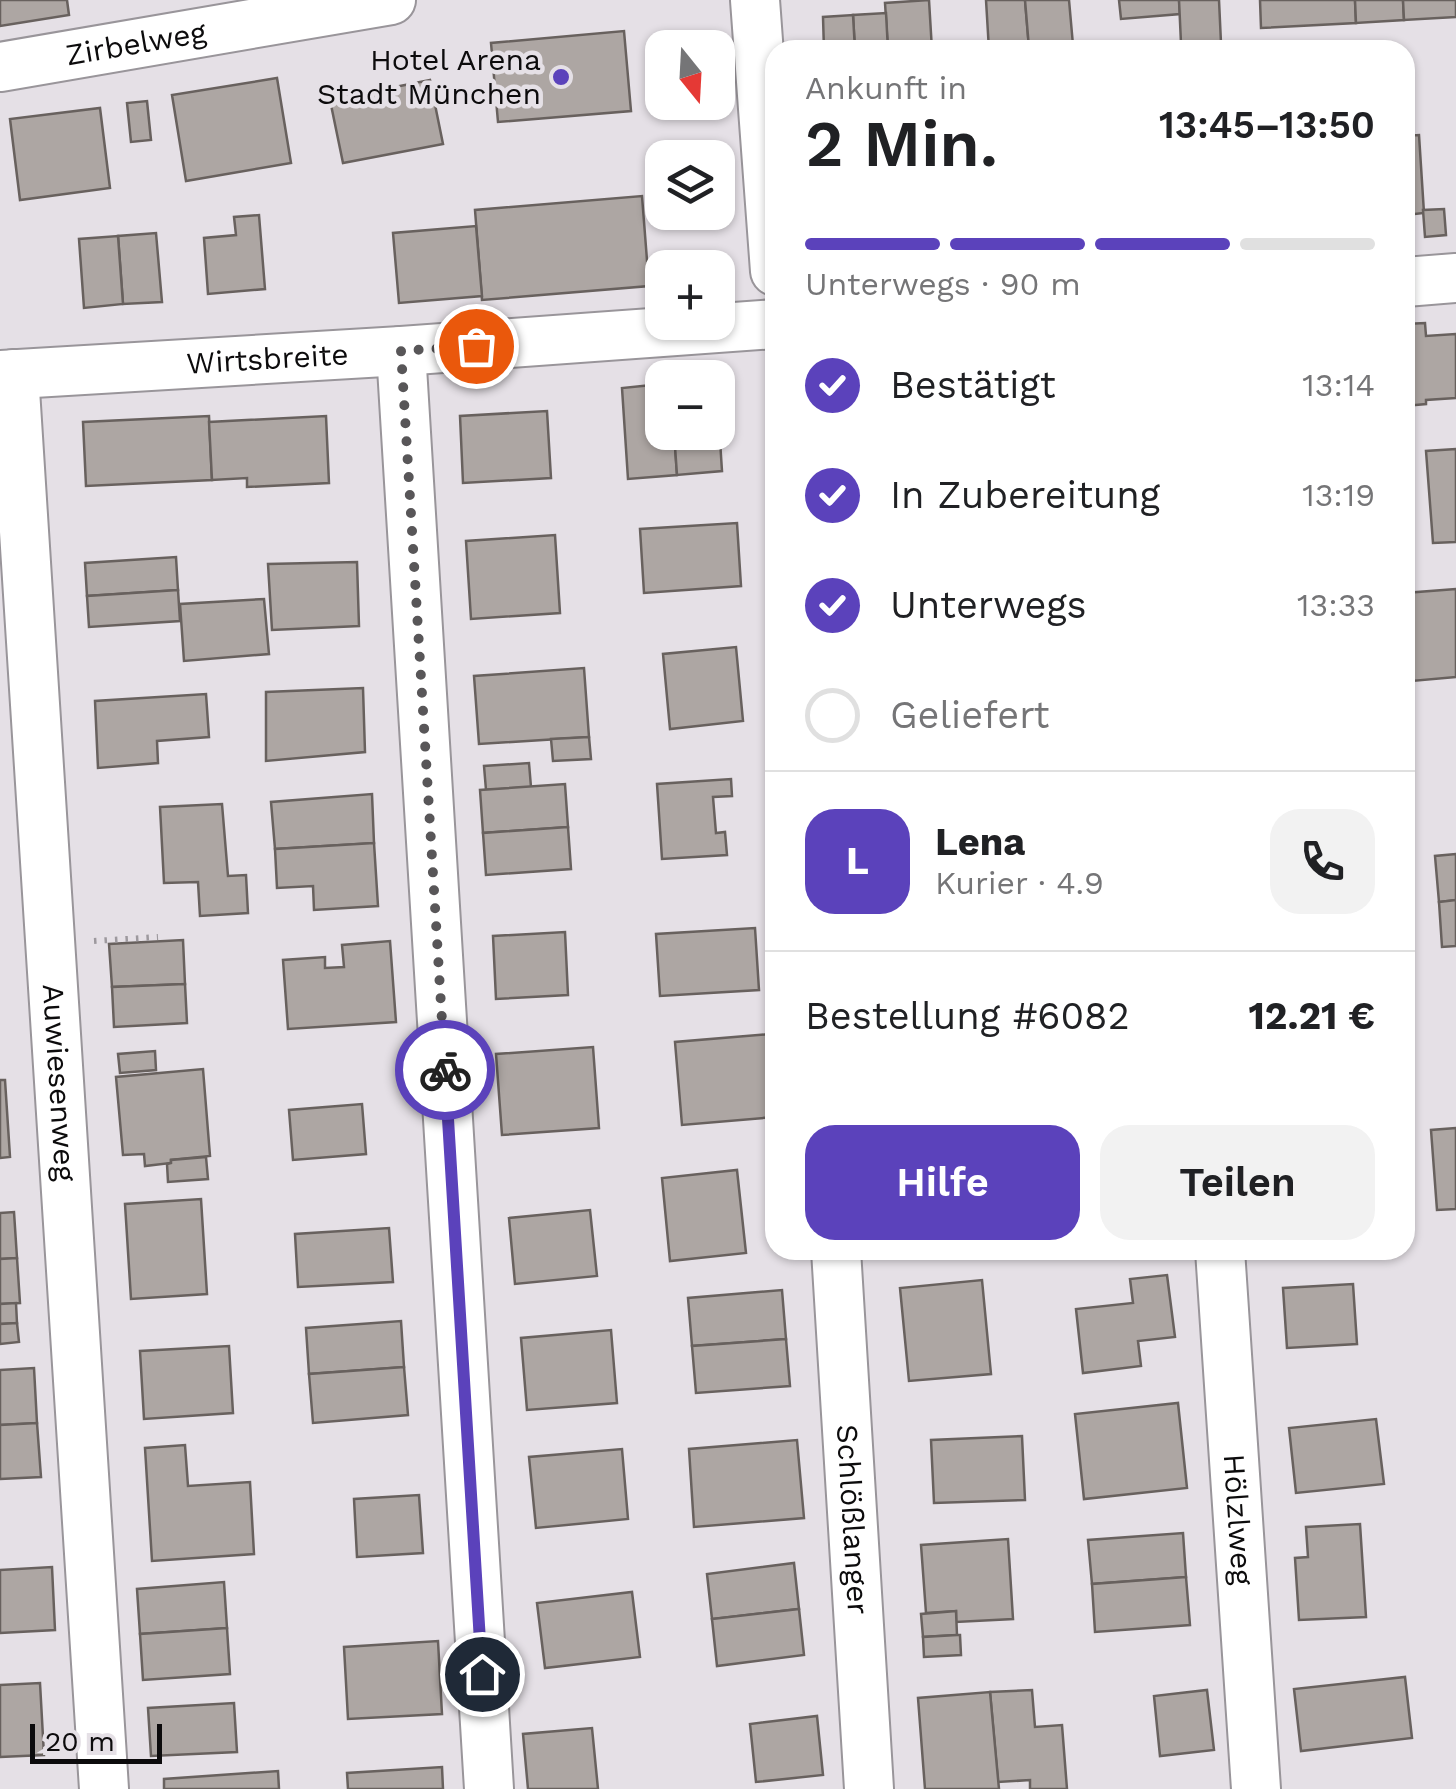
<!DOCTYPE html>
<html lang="de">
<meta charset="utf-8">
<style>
body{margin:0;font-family:"Work Sans",sans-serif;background:#f2f2f2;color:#202124;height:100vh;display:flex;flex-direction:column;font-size:38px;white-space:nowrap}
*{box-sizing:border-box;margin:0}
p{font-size:32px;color:#757577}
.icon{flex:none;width:55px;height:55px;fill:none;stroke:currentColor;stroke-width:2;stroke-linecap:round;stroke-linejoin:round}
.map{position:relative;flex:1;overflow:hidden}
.sheet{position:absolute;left:765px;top:40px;width:650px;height:1220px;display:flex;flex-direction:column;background:#fff;border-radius:30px;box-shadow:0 2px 8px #0004}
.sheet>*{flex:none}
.needle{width:65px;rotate:162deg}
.tools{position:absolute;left:645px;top:30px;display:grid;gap:20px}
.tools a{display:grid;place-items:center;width:90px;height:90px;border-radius:20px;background:#fff;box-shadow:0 2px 8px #0004;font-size:50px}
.scale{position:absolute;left:30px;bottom:25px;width:132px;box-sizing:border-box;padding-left:10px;border:5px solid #0c0b0c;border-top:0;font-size:28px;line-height:35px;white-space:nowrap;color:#0c0b0c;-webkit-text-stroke:8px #e5e0e6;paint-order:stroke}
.pin{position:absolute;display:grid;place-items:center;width:85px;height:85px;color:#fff;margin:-42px;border:5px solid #fff;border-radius:50%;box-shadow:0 2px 10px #0007}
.courier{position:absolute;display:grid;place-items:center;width:100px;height:100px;margin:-50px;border:8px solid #5b42bb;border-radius:50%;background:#fff;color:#222;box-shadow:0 2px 12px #0007}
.summary em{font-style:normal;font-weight:600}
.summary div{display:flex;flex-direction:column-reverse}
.summary{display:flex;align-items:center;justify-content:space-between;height:170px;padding:0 40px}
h1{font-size:65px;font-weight:600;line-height:75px}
.bar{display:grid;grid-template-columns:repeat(4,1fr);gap:15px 10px;align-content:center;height:120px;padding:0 40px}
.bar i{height:12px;border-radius:8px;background:#e0e0e0}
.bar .active{background:#5b42bb}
.bar p{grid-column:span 4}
.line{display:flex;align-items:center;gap:25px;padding:0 40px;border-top:2px solid #e0e0e0}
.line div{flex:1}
.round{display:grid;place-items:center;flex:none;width:105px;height:105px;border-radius:30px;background:#f2f2f2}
ol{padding:0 40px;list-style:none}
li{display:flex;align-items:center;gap:30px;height:110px}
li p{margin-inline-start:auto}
li .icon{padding:10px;border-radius:50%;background:#5b42bb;color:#fff;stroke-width:4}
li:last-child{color:#757577}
li i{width:55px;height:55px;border:5px solid #e0e0e0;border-radius:50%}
.cta{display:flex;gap:20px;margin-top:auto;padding:20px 40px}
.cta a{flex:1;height:115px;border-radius:30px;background:#5b42bb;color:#fff;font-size:40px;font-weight:600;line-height:115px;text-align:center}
.cta a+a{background:#f2f2f2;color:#202124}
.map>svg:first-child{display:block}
</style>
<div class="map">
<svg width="1456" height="1789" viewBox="0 0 1456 1789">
<rect width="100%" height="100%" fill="#e5e0e6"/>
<!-- building -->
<g fill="#ada6a3" stroke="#68615e" stroke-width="2.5">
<path d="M0 0H67L69 15 0 26Z"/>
<path d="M929 0 932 50H888L885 3Z"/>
<path d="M986 0H1025L1029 48 989 50Z"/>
<path d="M1025 0H1069L1073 45 1029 48Z"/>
<path d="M1119 0H1179L1180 14 1121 19Z"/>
<path d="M1179 0H1219L1221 43H1181Z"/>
<path d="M1260 0H1355L1356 23 1261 28Z"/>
<path d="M1355 0H1403L1404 20 1356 23Z"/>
<path d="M1403 0H1456V17L1404 20Z"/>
<path d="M886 13 888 50H855L853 15Z"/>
<path d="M853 15 855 50H824L823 17Z"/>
<path d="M624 31 631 111 498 122 491 43Z"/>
<path d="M277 78 291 163 186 181 172 95Z"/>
<path d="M430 80 443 144 343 163 330 100Z"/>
<path d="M147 101 151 140 131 142 127 103Z"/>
<path d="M100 108 110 188 20 200 10 119Z"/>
<path d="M1419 135 1424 213 1405 215V136Z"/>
<path d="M642 196 649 286 482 300 475 210Z"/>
<path d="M1444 209 1446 235 1425 237 1423 210Z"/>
<path d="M259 215 265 289 208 294 204 238 236 235 234 217Z"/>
<path d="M476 226 482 296 399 303 393 233Z"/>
<path d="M156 233 162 302 123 304 118 236Z"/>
<path d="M118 236 123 304 84 308 79 239Z"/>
<path d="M1425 323 1426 336 1456 334V398L1426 400V404L1405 406V324Z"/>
<path d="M662 384V432H674L677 475 628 479 622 388Z"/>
<path d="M718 410 722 471 677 475 674 432H718Z"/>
<path d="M547 411 551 478 463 483 460 416Z"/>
<path d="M209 416 212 480 86 486 83 422Z"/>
<path d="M326 416 329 483 247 487V478L212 480 209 422Z"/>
<path d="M1456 449V542L1433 543 1426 451Z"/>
<path d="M737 523 741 586 644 593 640 529Z"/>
<path d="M555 535 560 613 471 619 466 541Z"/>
<path d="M176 557 178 590 87 596 85 563Z"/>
<path d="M357 562 359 626 272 630 268 564Z"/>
<path d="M1456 589V677L1412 681 1405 593Z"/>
<path d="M178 590 180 621 89 627 87 596Z"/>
<path d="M264 599 269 654 184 661 180 604Z"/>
<path d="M736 647 743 721 670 729 663 654Z"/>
<path d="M584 668 589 737 479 744 474 676Z"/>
<path d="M363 688 365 752 266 761V692Z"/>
<path d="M206 694 209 737 157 741 158 763 98 768 95 701Z"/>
<path d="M589 737 591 759 553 761 551 739Z"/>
<path d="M529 763 531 787 486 790 484 766Z"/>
<path d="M731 779 732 796 713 797 716 833 725 832 727 855 662 859 657 784Z"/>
<path d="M565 784 568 827 483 833 480 790Z"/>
<path d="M372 794 374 843 275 849 271 802Z"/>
<path d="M222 804 228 876 246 875 248 913 200 916 198 882 164 883 160 807Z"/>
<path d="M568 827 571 869 486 875 483 833Z"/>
<path d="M374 843 378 906 314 910 313 886 277 888 275 849Z"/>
<path d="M1456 854V900L1439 902 1435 856Z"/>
<path d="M1456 900V946L1442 947 1439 902Z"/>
<path d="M755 928 759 990 660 996 656 934Z"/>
<path d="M565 932 568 995 496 999 493 936Z"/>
<path d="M183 940 185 984 112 987 109 944Z"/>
<path d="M390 941 396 1022 288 1029 283 960 325 957V968L344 967 342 945Z"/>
<path d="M185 984 187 1023 114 1027 112 987Z"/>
<path d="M770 1034 775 1117 682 1125 675 1042Z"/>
<path d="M593 1047 599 1128 502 1135 496 1054Z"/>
<path d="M155 1051 156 1070 120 1073 118 1054Z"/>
<path d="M203 1069 210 1156 171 1160V1163L145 1166 144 1154 123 1155 116 1077Z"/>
<path d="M0 1080H5L10 1157 0 1158Z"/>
<path d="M362 1104 366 1154 293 1160 289 1110Z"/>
<path d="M1456 1128V1209L1437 1210 1431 1130Z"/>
<path d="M206 1157 208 1179 168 1182 167 1164 171 1163V1160Z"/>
<path d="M737 1170 746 1253 670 1261 662 1178Z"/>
<path d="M201 1199 207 1294 131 1299 125 1204Z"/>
<path d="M590 1210 597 1276 515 1284 509 1218Z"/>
<path d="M14 1212 17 1258 0 1259V1213Z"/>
<path d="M389 1228 393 1282 298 1287 295 1234Z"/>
<path d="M17 1258 20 1303 0 1304V1259Z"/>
<path d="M1167 1275 1175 1337 1138 1341 1141 1366 1083 1373 1076 1309 1133 1303 1130 1279Z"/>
<path d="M982 1280 991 1374 909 1381 900 1288Z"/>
<path d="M1353 1284 1357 1344 1287 1348 1283 1288Z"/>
<path d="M782 1290 786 1339 692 1346 688 1298Z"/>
<path d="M16 1303 17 1323 0 1324V1304Z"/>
<path d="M401 1321 404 1367 309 1374 306 1328Z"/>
<path d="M17 1323 19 1342 0 1344V1324Z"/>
<path d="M611 1330 617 1403 527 1410 521 1338Z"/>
<path d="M786 1339 790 1386 696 1393 692 1346Z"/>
<path d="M229 1346 233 1413 144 1419 140 1351Z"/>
<path d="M404 1367 408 1415 313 1423 309 1374Z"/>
<path d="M34 1368 37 1423 0 1425V1370Z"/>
<path d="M1178 1403 1187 1488 1084 1499 1075 1414Z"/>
<path d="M1376 1419 1384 1484 1296 1493 1289 1428Z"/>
<path d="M37 1423 41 1477 0 1479V1425Z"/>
<path d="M1022 1436 1025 1500 934 1503 931 1440Z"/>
<path d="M797 1440 804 1518 694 1527 689 1449Z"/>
<path d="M185 1445 188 1486 250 1482 254 1554 152 1561 145 1448Z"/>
<path d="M622 1449 628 1519 536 1528 529 1457Z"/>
<path d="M419 1495 423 1553 357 1557 354 1499Z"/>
<path d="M1360 1524 1366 1617 1299 1620 1295 1558 1308 1557 1306 1527Z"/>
<path d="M1183 1533 1186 1577 1092 1584 1088 1540Z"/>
<path d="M1008 1539 1013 1619 956 1622V1611L926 1613 921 1545Z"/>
<path d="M794 1563 799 1609 712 1619 707 1574Z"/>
<path d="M52 1567 55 1630 0 1633V1570Z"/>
<path d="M1186 1577 1190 1625 1095 1632 1092 1584Z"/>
<path d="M224 1582 227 1628 140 1634 137 1589Z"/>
<path d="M632 1592 640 1657 545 1668 537 1603Z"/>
<path d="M799 1609 804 1655 717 1666 712 1619Z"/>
<path d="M956 1611 957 1635 923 1637 921 1614Z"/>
<path d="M227 1628 230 1674 143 1680 140 1634Z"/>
<path d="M957 1635H960L961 1655 924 1657 923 1637Z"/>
<path d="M438 1641 442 1714 348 1719 344 1647Z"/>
<path d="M1405 1677 1412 1738 1301 1751 1294 1689Z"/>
<path d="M40 1683 44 1755 0 1757V1685Z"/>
<path d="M1032 1690 1035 1727 1062 1725 1067 1789H1030V1780L998 1782 990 1692Z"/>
<path d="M1207 1690 1214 1750 1160 1756 1154 1696Z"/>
<path d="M990 1692 999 1789H925L918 1698Z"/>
<path d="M234 1703 237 1752 151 1756 148 1708Z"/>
<path d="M817 1716 823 1775 756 1782 750 1724Z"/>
<path d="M592 1728 598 1789H528L523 1734Z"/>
<path d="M442 1767 443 1789H348L347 1773Z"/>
<path d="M278 1771 279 1789H164V1779Z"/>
</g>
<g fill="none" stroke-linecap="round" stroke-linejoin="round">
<defs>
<g id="minor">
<path d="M755 0 775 271"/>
<path id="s1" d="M0 67 391 0"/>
<path d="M1405 282 1456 278"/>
<path d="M401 351 489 1789"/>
<path id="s2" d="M14 374 104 1789"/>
<path id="s3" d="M0 375 401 351 775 324"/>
<path id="s4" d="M836 1250 869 1789"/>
<path id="s5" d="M1220 1250 1256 1789"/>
</g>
</defs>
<!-- minor casing -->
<use href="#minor" stroke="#99959a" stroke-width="52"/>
<!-- path -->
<path stroke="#9d999e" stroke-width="6" stroke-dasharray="2.5 8" stroke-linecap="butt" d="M94 941 158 937"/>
<!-- minor -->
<use href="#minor" stroke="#fff" stroke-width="48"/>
</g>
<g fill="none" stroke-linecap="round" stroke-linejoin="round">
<!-- done -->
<path stroke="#585658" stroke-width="10" stroke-dasharray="0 18" d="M445 1070 401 351 476 346"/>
<!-- route -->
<path stroke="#5b42bb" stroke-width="12" d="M445 1070 482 1674"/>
</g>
<!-- markers -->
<circle fill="#5b42bb" stroke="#e5e0e6" stroke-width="4" cx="561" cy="77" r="10"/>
<g text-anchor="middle" stroke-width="9" stroke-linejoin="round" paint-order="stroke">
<!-- street labels -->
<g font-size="30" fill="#0c0b0c" stroke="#e5e0e6">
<text dy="10" stroke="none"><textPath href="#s1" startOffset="138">Zirbelweg</textPath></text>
<text dy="10" stroke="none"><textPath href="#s3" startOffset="268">Wirtsbreite</textPath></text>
<text dy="10" stroke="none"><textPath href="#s2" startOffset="710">Auwiesenweg</textPath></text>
<text dy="10" stroke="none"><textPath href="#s4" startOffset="270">Schlößlanger</textPath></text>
<text dy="10" stroke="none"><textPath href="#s5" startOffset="270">Hölzlweg</textPath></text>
</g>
<!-- poi labels -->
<g font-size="30" fill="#0c0b0c" stroke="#e5e0e6" text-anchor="end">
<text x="541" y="70">Hotel Arena<tspan x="541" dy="34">Stadt München</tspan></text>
</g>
</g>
</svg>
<div class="tools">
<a><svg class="needle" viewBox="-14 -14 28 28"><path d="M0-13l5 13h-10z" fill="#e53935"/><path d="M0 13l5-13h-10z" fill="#757577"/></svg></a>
<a><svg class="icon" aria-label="layers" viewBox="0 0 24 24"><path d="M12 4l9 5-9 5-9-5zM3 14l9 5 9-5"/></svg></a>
<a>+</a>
<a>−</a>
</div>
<div class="scale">20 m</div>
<div class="pin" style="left:476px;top:346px;background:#ea580c"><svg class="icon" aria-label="bag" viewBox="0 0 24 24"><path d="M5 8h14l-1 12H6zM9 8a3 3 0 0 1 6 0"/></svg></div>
<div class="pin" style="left:482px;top:1674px;background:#1f2937"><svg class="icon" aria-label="home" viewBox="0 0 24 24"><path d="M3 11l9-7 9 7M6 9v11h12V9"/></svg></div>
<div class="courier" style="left:445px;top:1070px"><svg class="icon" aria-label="bike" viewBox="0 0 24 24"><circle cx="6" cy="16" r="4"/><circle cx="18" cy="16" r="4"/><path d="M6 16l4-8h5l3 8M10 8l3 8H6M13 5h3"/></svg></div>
<section class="sheet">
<div class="summary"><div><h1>2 Min.</h1><p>Ankunft in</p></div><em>13:45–13:50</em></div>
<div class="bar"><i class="active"></i><i class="active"></i><i class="active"></i><i></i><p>Unterwegs · 90 m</p></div>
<ol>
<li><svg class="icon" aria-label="check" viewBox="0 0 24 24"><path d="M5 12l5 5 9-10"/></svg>Bestätigt<p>13:14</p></li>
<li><svg class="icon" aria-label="check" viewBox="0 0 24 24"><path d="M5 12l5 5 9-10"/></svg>In Zubereitung<p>13:19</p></li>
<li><svg class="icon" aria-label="check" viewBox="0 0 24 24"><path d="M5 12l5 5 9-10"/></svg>Unterwegs<p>13:33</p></li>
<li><i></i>Geliefert</li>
</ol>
<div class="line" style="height:180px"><b class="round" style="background:#5b42bb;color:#fff">L</b><div><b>Lena</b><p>Kurier · 4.9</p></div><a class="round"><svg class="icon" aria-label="phone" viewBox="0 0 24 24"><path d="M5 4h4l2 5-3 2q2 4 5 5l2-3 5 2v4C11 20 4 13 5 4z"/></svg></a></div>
<div class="line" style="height:130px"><div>Bestellung #6082</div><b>12.21 €</b></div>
<div class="cta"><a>Hilfe</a><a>Teilen</a></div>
</section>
</div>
